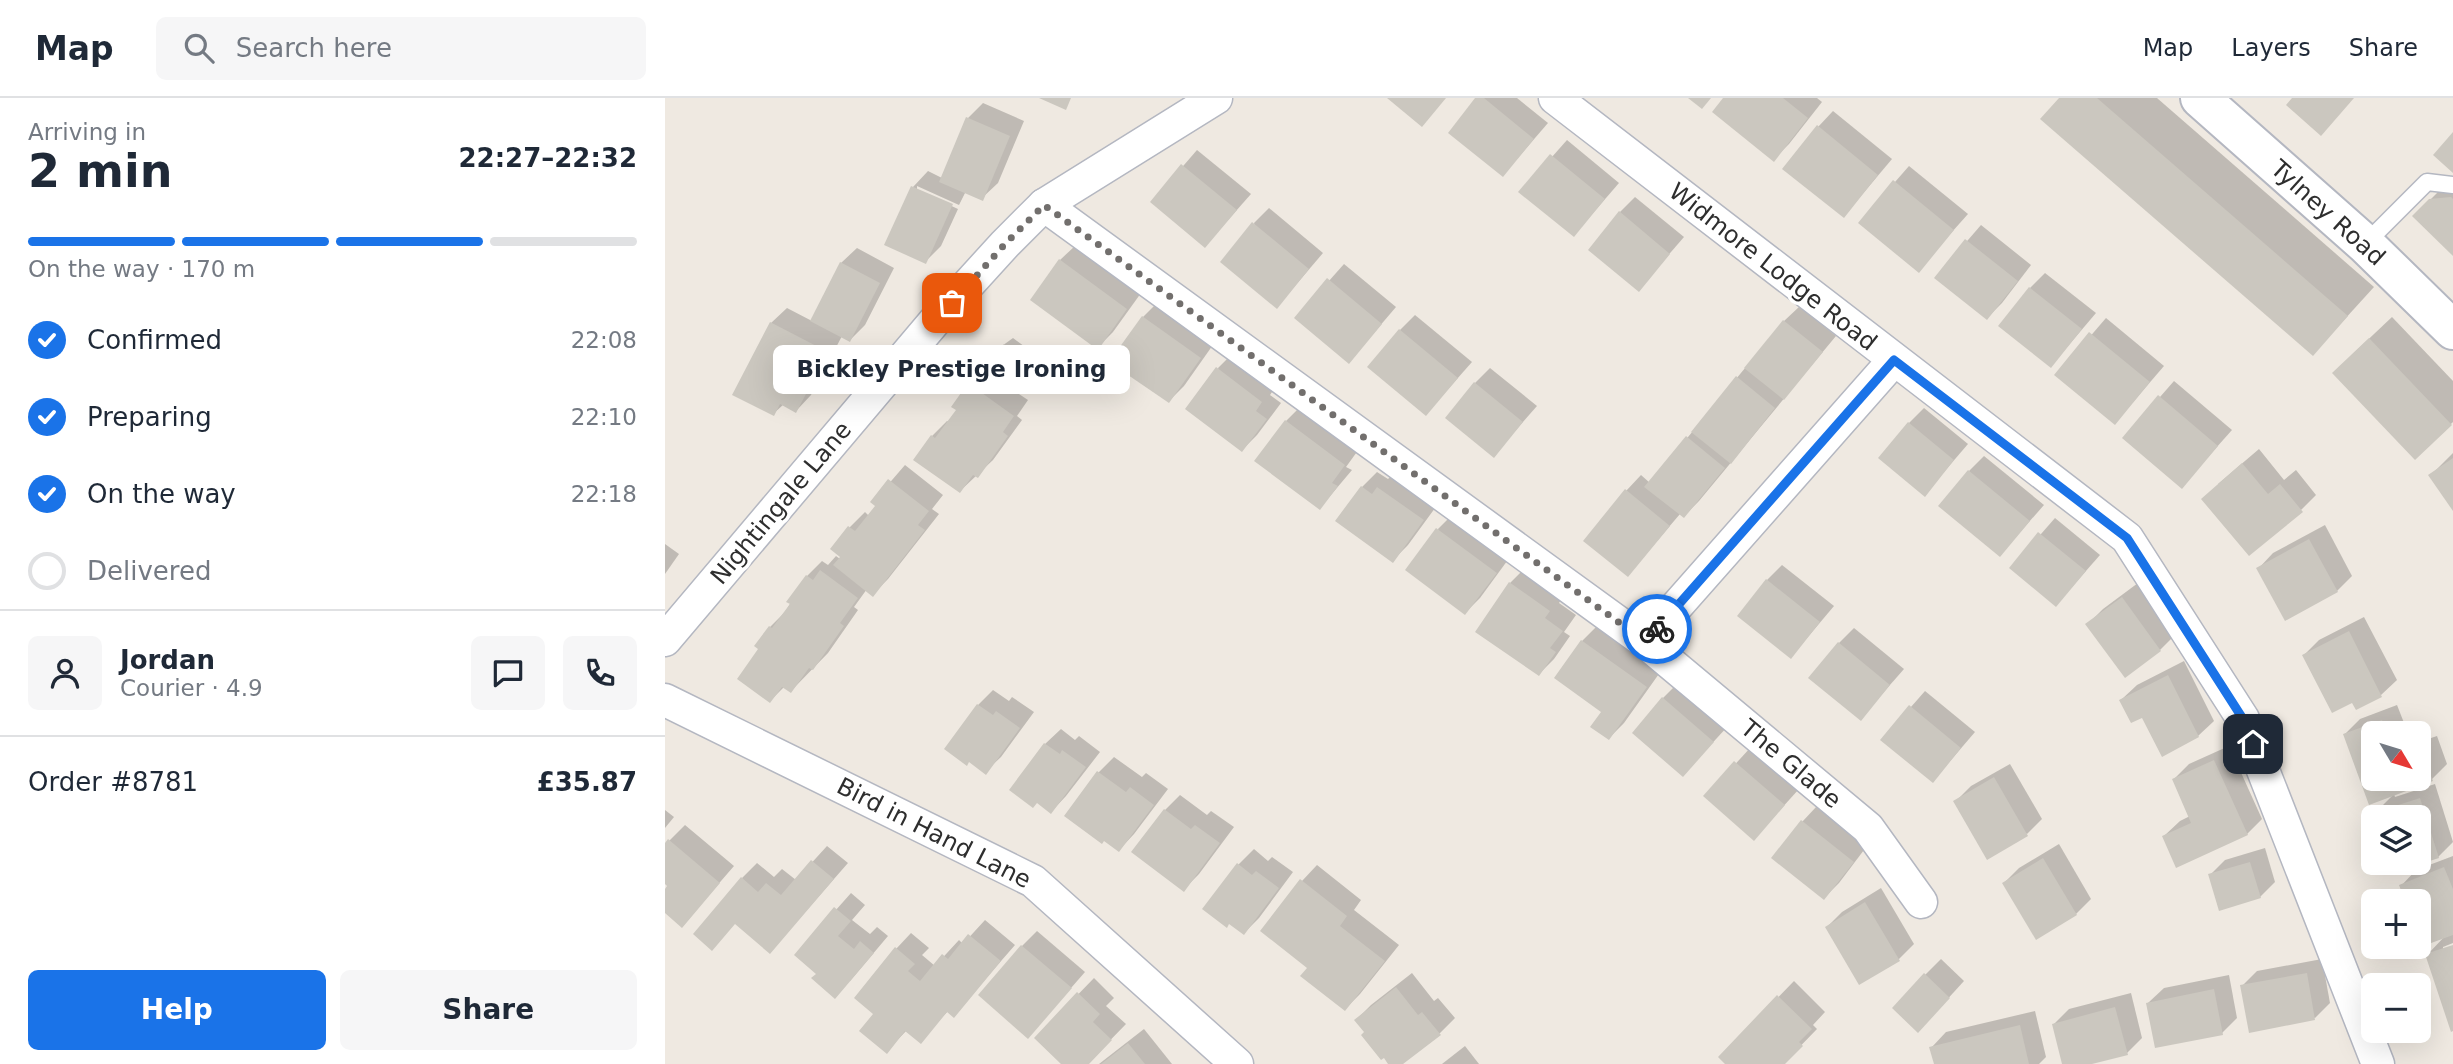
<!DOCTYPE html>
<meta charset="utf-8">
<style>
body{margin:0;font-family:"DejaVu Sans",sans-serif;background:#f6f6f7;color:#1f2937;height:100vh;display:flex;flex-direction:column;font-size:26px;white-space:nowrap}
*{box-sizing:border-box;margin:0}
p{font-size:23px;color:#747a83}
.icon{flex:none;width:38px;height:38px;fill:none;stroke:currentColor;stroke-width:2;stroke-linecap:round;stroke-linejoin:round}
.map{position:relative;flex:1;overflow:hidden}
.drawer{display:flex;flex-direction:column;background:#fff;width:665px}
.drawer>*{flex:none}
.needle{width:46px;rotate:128deg}
.fabs{position:absolute;left:1696px;top:623px;display:grid;gap:14px}
.fabs a{display:grid;place-items:center;width:70px;height:70px;border-radius:10px;background:#fff;box-shadow:0 7px 28px #0002;font-size:35px}
.pin{position:absolute;display:grid;place-items:center;width:60px;height:60px;color:#fff;margin:-30px;border-radius:14px;box-shadow:0 4px 10px #0006}
.courier{position:absolute;display:grid;place-items:center;width:70px;height:70px;margin:-35px;border:5px solid #1a73e8;border-radius:50%;background:#fff;color:#222;box-shadow:0 2px 9px #0007}
.bubble{position:absolute;height:49px;border-radius:10px;background:#fff;box-shadow:0 7px 28px #0002;font-size:23px;font-weight:600;line-height:49px;text-align:center}
.overview em{font-style:normal;font-weight:600}
.overview div{display:flex;flex-direction:column-reverse}
.overview{display:flex;align-items:center;justify-content:space-between;height:119px;padding:0 28px}
h1{font-size:46px;font-weight:600;line-height:52px}
.bar{display:grid;grid-template-columns:repeat(4,1fr);gap:10px 7px;align-content:center;height:84px;padding:0 28px}
.bar i{height:9px;border-radius:5px;background:#e0e1e3}
.bar .active{background:#1a73e8}
.bar p{grid-column:span 4}
.line{display:flex;align-items:center;gap:18px;padding:0 28px;border-top:2px solid #e0e1e3}
.line div{flex:1}
.round{display:grid;place-items:center;flex:none;width:74px;height:74px;border-radius:10px;background:#f6f6f7}
ol{padding:0 28px;list-style:none}
li{display:flex;align-items:center;gap:21px;height:77px}
li p{margin-inline-start:auto}
li .icon{padding:7px;border-radius:50%;background:#1a73e8;color:#fff;stroke-width:4}
li:last-child{color:#747a83}
li i{width:38px;height:38px;border:4px solid #e0e1e3;border-radius:50%}
.button{display:flex;gap:14px;margin-top:auto;padding:14px 28px}
.button a{flex:1;height:80px;border-radius:10px;background:#1a73e8;color:#fff;font-size:28px;font-weight:600;line-height:80px;text-align:center}
.button a+a{background:#f6f6f7;color:#1f2937}
header{display:flex;align-items:center;gap:42px;box-sizing:border-box;height:98px;padding:0 35px;background:#fff;border-bottom:2px solid #e0e1e3}
header strong{font-size:33px}
nav{display:flex;gap:38px;margin-inline-start:auto;font-size:24px}
.search{width:490px;height:63px;background:#f6f6f7;display:flex;align-items:center;gap:18px;box-sizing:border-box;padding:0 24px;border-radius:10px;color:#747a83;font-size:26px}
main{display:flex;flex:1;min-height:0}
.map>svg:first-child{display:block}
</style>
<header>
<strong>Map</strong>
<div class="search"><svg class="icon" aria-label="search" viewBox="0 0 24 24"><circle cx="10" cy="10" r="6"/><path d="M15 15l6 6"/></svg>Search here</div>
<nav><a>Map</a><a>Layers</a><a>Share</a></nav>
</header>
<main>
<section class="drawer">
<div class="overview"><div><h1>2 min</h1><p>Arriving in</p></div><em>22:27–22:32</em></div>
<div class="bar"><i class="active"></i><i class="active"></i><i class="active"></i><i></i><p>On the way · 170 m</p></div>
<ol>
<li><svg class="icon" aria-label="check" viewBox="0 0 24 24"><path d="M5 12l5 5 9-10"/></svg>Confirmed<p>22:08</p></li>
<li><svg class="icon" aria-label="check" viewBox="0 0 24 24"><path d="M5 12l5 5 9-10"/></svg>Preparing<p>22:10</p></li>
<li><svg class="icon" aria-label="check" viewBox="0 0 24 24"><path d="M5 12l5 5 9-10"/></svg>On the way<p>22:18</p></li>
<li><i></i>Delivered</li>
</ol>
<div class="line" style="height:126px"><a class="round"><svg class="icon" aria-label="person" viewBox="0 0 24 24"><circle cx="12" cy="8" r="4"/><path d="M4 21q1-7 8-7t8 7"/></svg></a><div><b>Jordan</b><p>Courier · 4.9</p></div><a class="round"><svg class="icon" aria-label="chat" viewBox="0 0 24 24"><path d="M4 5h16v11H9l-5 4z"/></svg></a><a class="round"><svg class="icon" aria-label="phone" viewBox="0 0 24 24"><path d="M5 4h4l2 5-3 2q2 4 5 5l2-3 5 2v4C11 20 4 13 5 4z"/></svg></a></div>
<div class="line" style="height:91px"><div>Order #8781</div><b>£35.87</b></div>
<div class="button"><a>Help</a><a>Share</a></div>
</section>
<div class="map">
<svg width="1788" height="966" viewBox="0 0 1788 966">
<rect width="100%" height="100%" fill="#efe9e1"/>
<!-- shadow -->
<g fill="#0003">
<path d="M813 0H852L883 25 838 77Z"/>
<path d="M1060 0H1152L1157 4 1124 46 1109 61Z"/>
<path d="M1396 0H1492L1709 189 1648 256Z"/>
<path d="M318 5 359 23 333 85 317 100 301 93 294 107 252 88V92L293 111 276 148 261 163 221 146 248 89 263 73 277 80 303 20Z"/>
<path d="M1168 13 1227 61 1179 118 1153 29Z"/>
<path d="M902 42 954 85 909 137 856 94Z"/>
<path d="M532 52 586 96 540 148 487 104Z"/>
<path d="M1244 68 1303 116 1253 172 1195 124Z"/>
<path d="M1788 79V156L1749 118Z"/>
<path d="M970 99 1019 139 974 191 955 114Z"/>
<path d="M604 110 658 155 612 209 589 125Z"/>
<path d="M1316 127 1366 167 1337 205 1322 220 1271 179Z"/>
<path d="M411 147 476 195 448 234 433 249 395 162Z"/>
<path d="M192 150 229 170 200 227 185 242 177 238 146 297 131 313 119 306 108 316 106 225 122 210 147 223 176 165Z"/>
<path d="M679 166 731 209 684 264 631 220Z"/>
<path d="M1380 175 1431 215 1386 268 1365 190Z"/>
<path d="M493 204 550 244 519 288 504 303 478 219Z"/>
<path d="M1135 208 1171 238 1034 403 1019 418 1015 416 963 477 961 393 976 377 985 385 1119 223Z"/>
<path d="M750 217 807 264 761 316 735 232Z"/>
<path d="M1727 219 1788 283V324L1750 360 1691 253Z"/>
<path d="M1441 220 1499 268 1450 325 1392 277Z"/>
<path d="M348 240 374 259 367 269 370 271 351 294 363 302 352 318 357 322 328 362 295 393 267 338 282 323 284 324 293 312 305 286 322 269 330 253Z"/>
<path d="M568 255 611 288 605 297 616 305 592 337 577 352 553 270Z"/>
<path d="M825 270 872 308 829 357 810 285Z"/>
<path d="M1509 283 1567 332 1517 388 1460 339Z"/>
<path d="M636 308 694 351 681 369 687 372 655 410 621 323Z"/>
<path d="M1259 310 1303 346 1260 396 1244 325Z"/>
<path d="M1594 351 1619 382 1631 372 1651 397 1636 412 1553 386Z"/>
<path d="M1788 355V410L1766 377Z"/>
<path d="M1319 358 1379 407 1335 457 1304 373Z"/>
<path d="M240 367 278 397 267 411 274 416 223 481 208 496 202 491 189 509 193 512 163 555 126 593 120 588 105 603 96 551 105 529 120 514 142 478 157 463 163 467 171 458 175 461 185 429 200 414 204 418 212 407 208 404Z"/>
<path d="M712 374 723 381 729 375 773 406 743 447 728 462 697 389Z"/>
<path d="M788 416 845 459 815 500 800 515 773 431Z"/>
<path d="M1390 420 1435 457 1391 507 1346 470Z"/>
<path d="M1660 427 1687 478 1672 493 1593 471 1608 455Z"/>
<path d="M0 446 14 456 0 476Z"/>
<path d="M1117 467 1169 508 1126 559 1102 482Z"/>
<path d="M860 470 899 497 894 505 911 517 899 534 905 538 889 561 874 576 845 485Z"/>
<path d="M1473 485 1510 537 1495 552 1423 526 1438 511Z"/>
<path d="M1699 519 1732 582 1716 597 1692 610 1688 602 1639 557 1654 542Z"/>
<path d="M932 528 996 573 959 625 944 640 939 614 917 543Z"/>
<path d="M1189 530 1239 571 1196 620 1174 545Z"/>
<path d="M1519 563 1549 623 1533 638 1456 602 1472 587Z"/>
<path d="M1013 585 1063 628 1018 677 998 600Z"/>
<path d="M328 592 344 603 347 599 369 614 336 659 320 674 313 607Z"/>
<path d="M1260 593 1310 634 1268 683 1217 642Z"/>
<path d="M1732 607 1743 635H1708V681H1754V644L1772 638 1782 666 1767 681 1705 705 1680 636 1695 621Z"/>
<path d="M396 631 410 642 414 638 435 654 401 698 386 714 380 646Z"/>
<path d="M1564 648 1597 721 1582 736 1499 738 1515 723 1525 718 1509 681 1524 666Z"/>
<path d="M1086 649 1134 691 1089 741 1041 698Z"/>
<path d="M449 659 477 679 481 675 503 691 469 736 454 752 402 718 434 674Z"/>
<path d="M1345 666 1377 721 1362 736 1290 704 1306 688Z"/>
<path d="M1770 686 1788 744 1773 759 1754 765V719H1711L1710 715 1729 696 1730 699Z"/>
<path d="M515 697 542 717 546 713 569 729 534 776 519 791 468 753 500 712Z"/>
<path d="M1152 708 1202 748 1174 785 1159 800 1137 724Z"/>
<path d="M0 712 9 719 0 730Z"/>
<path d="M20 727 69 768 17 828 0 813V793L5 787 0 783V747Z"/>
<path d="M1394 746 1426 801 1411 816 1339 785 1354 770Z"/>
<path d="M162 748 183 765 105 854 77 780 92 765 109 779 117 771 131 782Z"/>
<path d="M1600 750 1610 784 1595 799 1545 777 1560 762Z"/>
<path d="M589 751 603 763 607 759 628 774 594 820 579 835 573 767Z"/>
<path d="M1788 758V845L1778 849V852L1788 849 1787 932 1762 857 1781 837 1759 846 1754 833V803H1742L1736 788 1751 772Z"/>
<path d="M652 767 696 802 689 812 734 847 695 896 680 911 644 869 637 783Z"/>
<path d="M1216 790 1249 846 1234 861 1195 885 1162 829 1177 814Z"/>
<path d="M186 795 200 807 187 822 205 836 212 829 223 838 185 883 153 876 131 857Z"/>
<path d="M320 822 350 847 289 917 283 913 255 943 242 932 221 954 210 916 231 851 246 835 264 850 257 857 270 868 294 842 298 846Z"/>
<path d="M372 833 420 874 363 939 357 848Z"/>
<path d="M1276 861 1299 883 1268 917 1260 877Z"/>
<path d="M1657 861 1665 905 1650 920 1577 888 1592 873Z"/>
<path d="M747 875 769 903 773 900 790 920 775 935 736 966H725L691 922 706 907Z"/>
<path d="M1564 877 1572 920 1557 935 1483 905 1499 890Z"/>
<path d="M429 880 449 900 441 908 461 926 422 966H399L371 940Z"/>
<path d="M1129 883 1160 914 1148 927 1152 931 1118 966H1062L1055 959Z"/>
<path d="M1466 895 1477 940 1462 955 1420 966H1399L1389 926 1404 911Z"/>
<path d="M1370 913 1381 959 1374 966H1270L1266 950 1281 934Z"/>
<path d="M479 931 507 966H434Z"/>
<path d="M800 948 814 966H777Z"/>
</g>
<!-- building -->
<g fill="#cbc7bf">
<path d="M374 0H406L401 12Z"/>
<path d="M722 0H781L757 29Z"/>
<path d="M810 0H819L869 41 838 79 783 35Z"/>
<path d="M1023 0H1046L1037 11Z"/>
<path d="M1058 0H1118L1143 20 1109 64 1047 14Z"/>
<path d="M1394 0H1432L1683 218 1648 258 1375 21Z"/>
<path d="M1627 0H1689L1656 38 1621 7Z"/>
<path d="M301 19 345 38 318 103 274 84Z"/>
<path d="M1152 27 1213 77 1179 120 1117 71Z"/>
<path d="M1788 34V75L1768 57Z"/>
<path d="M885 56 940 101 909 139 853 94Z"/>
<path d="M516 66 572 112 540 150 485 104Z"/>
<path d="M1228 82 1289 132 1254 175 1193 125Z"/>
<path d="M246 88 288 106 261 166 219 147Z"/>
<path d="M1786 99 1788 101V158L1747 118 1764 101Z"/>
<path d="M954 113 1005 156 974 194 923 152Z"/>
<path d="M587 124 644 171 612 211 555 164Z"/>
<path d="M1300 141 1353 183 1322 222 1269 180Z"/>
<path d="M394 161 462 211 433 252 365 202Z"/>
<path d="M175 164 215 185 185 244 145 223Z"/>
<path d="M662 180 717 226 684 266 629 220Z"/>
<path d="M1364 189 1417 231 1386 270 1333 228Z"/>
<path d="M477 218 536 260 504 305 444 264Z"/>
<path d="M1118 222 1158 254 1119 302 1079 270Z"/>
<path d="M105 224 163 254 131 315 115 306 109 318 67 297Z"/>
<path d="M734 231 793 280 761 318 702 269Z"/>
<path d="M1424 234 1485 284 1450 327 1389 277Z"/>
<path d="M1704 240 1787 327 1750 362 1667 275Z"/>
<path d="M339 246 368 267 361 277 364 279 354 294 318 268 329 252 333 254Z"/>
<path d="M551 269 597 304 591 313 602 321 577 354 520 311Z"/>
<path d="M1071 278 1110 310 1066 366 1026 334Z"/>
<path d="M809 284 858 324 829 360 780 320Z"/>
<path d="M303 285 349 318 338 334 343 338 313 380 308 377 295 395 248 362 266 337 270 340 291 312 286 309Z"/>
<path d="M1493 297 1553 348 1517 391 1457 340Z"/>
<path d="M620 322 680 367 667 385 673 388 655 412 589 363Z"/>
<path d="M1243 324 1289 362 1260 399 1213 360Z"/>
<path d="M1021 338 1060 370 1019 420 979 389Z"/>
<path d="M1788 360V413L1763 377Z"/>
<path d="M1577 365 1603 396 1615 386 1638 414 1584 458 1536 401Z"/>
<path d="M1303 372 1365 423 1335 459 1273 408Z"/>
<path d="M223 381 264 413 253 427 260 432 208 499 168 467 175 459 165 451 183 428 190 433 210 408 205 404Z"/>
<path d="M696 388 707 396 712 389 759 422 728 465 670 423Z"/>
<path d="M960 391 1005 428 963 479 918 443Z"/>
<path d="M771 430 832 475 800 517 740 472Z"/>
<path d="M1373 434 1421 473 1391 509 1344 470Z"/>
<path d="M1644 441 1673 494 1620 523 1591 470Z"/>
<path d="M155 472 193 500 175 525 179 528 148 572 144 570 126 595 117 589 105 605 72 581 93 551 89 548 104 528 107 530 125 506 121 504 141 477 148 482Z"/>
<path d="M1101 481 1155 524 1126 561 1072 518Z"/>
<path d="M844 484 885 513 880 520 898 533 885 550 891 554 874 578 810 534Z"/>
<path d="M1457 499 1496 553 1460 580 1420 526Z"/>
<path d="M1684 533 1717 599 1691 612 1687 605 1667 615 1637 557Z"/>
<path d="M916 542 982 589 944 642 925 629 936 614 889 580Z"/>
<path d="M1173 544 1225 587 1196 623 1143 580Z"/>
<path d="M1503 577 1534 639 1497 659 1477 620 1466 625 1454 602Z"/>
<path d="M997 599 1049 644 1018 679 967 635Z"/>
<path d="M312 606 328 617 331 613 355 630 321 677 304 664 302 668 279 651Z"/>
<path d="M1244 607 1296 650 1268 685 1215 642Z"/>
<path d="M1717 622 1722 635H1708V681H1754V653L1756 652 1768 683 1704 707 1678 636Z"/>
<path d="M379 645 395 656 397 652 421 669 386 716 372 705 368 710 344 692Z"/>
<path d="M1549 662 1583 737 1511 770 1497 738 1526 725 1507 681Z"/>
<path d="M1069 663 1120 707 1089 743 1038 698Z"/>
<path d="M432 673 461 694 465 689 489 707 454 754 439 743 437 746 399 718Z"/>
<path d="M1329 679 1363 738 1322 762 1288 703Z"/>
<path d="M1755 700 1774 760 1727 775 1724 765H1754V719H1709L1708 715Z"/>
<path d="M499 711 526 731 530 727 555 745 519 794 466 754Z"/>
<path d="M1136 722 1189 764 1159 802 1106 760Z"/>
<path d="M3 741 55 785 17 830 0 815V791L2 788 0 786V745Z"/>
<path d="M1378 760 1412 817 1371 842 1337 785Z"/>
<path d="M146 762 169 781 105 856 70 826 47 853 28 836 76 779 93 794 101 785 116 797Z"/>
<path d="M1585 764 1596 800 1554 813 1543 776Z"/>
<path d="M572 765 587 777 591 773 614 790 579 837 564 826 562 830 537 811Z"/>
<path d="M1779 769 1788 791V837L1758 848 1754 838V803H1740L1734 787Z"/>
<path d="M635 781 682 818 675 828 720 863 680 913 635 878 642 870 595 833Z"/>
<path d="M1200 804 1235 863 1194 887 1160 829Z"/>
<path d="M169 809 186 823 173 838 189 851 195 843 209 855 170 901 146 880 151 876 129 857Z"/>
<path d="M303 836 336 863 289 920 282 914 256 946 240 933 222 956 194 933 208 916 189 900 230 849 250 866 243 873 255 883 277 856 283 861Z"/>
<path d="M356 847 407 890 363 941 313 897Z"/>
<path d="M1788 847V933L1786 934 1760 856Z"/>
<path d="M1259 875 1285 900 1253 935 1227 910Z"/>
<path d="M1642 875 1650 922 1584 935 1575 887Z"/>
<path d="M731 889 753 917 757 914 776 937 738 966H723L719 960 716 962 696 937 699 934 689 922Z"/>
<path d="M1549 891 1558 937 1490 950 1481 905Z"/>
<path d="M412 894 435 916 428 924 447 942 424 966H396L369 940Z"/>
<path d="M1112 897 1147 931 1134 944 1138 948 1120 966H1060L1053 959Z"/>
<path d="M1450 909 1463 957 1427 966H1397L1387 926Z"/>
<path d="M1355 927 1364 966H1269L1264 949Z"/>
<path d="M463 945 480 966H436Z"/>
</g>
<g fill="none" stroke-linecap="round" stroke-linejoin="round">
<defs>
<path id="service" d="M1700 146 1762 84 1788 87"/>
<g id="minor">
<path d="M890 0 1462 440 1578 621 1713 966"/>
<path d="M379 107 980 544 1229 262"/>
<path d="M0 542 269 224 340 146 379 107 551 0"/>
<path d="M980 544 1203 730 1256 804"/>
<path d="M0 602 368 783 572 966"/>
</g>
<path id="tertiary" d="M1535 0 1700 146 1788 232"/>
</defs>
<!-- service casing -->
<use href="#service" stroke="#b4b7c1" stroke-width="19"/>
<!-- minor casing -->
<use href="#minor" stroke="#b4b7c1" stroke-width="35"/>
<!-- tertiary casing -->
<use href="#tertiary" stroke="#b4b7c1" stroke-width="42"/>
<!-- service -->
<use href="#service" stroke="#fff" stroke-width="16"/>
<!-- minor -->
<use href="#minor" stroke="#fff" stroke-width="32"/>
<!-- tertiary -->
<use href="#tertiary" stroke="#fff" stroke-width="38"/>
</g>
<g fill="none" stroke-linecap="round" stroke-linejoin="round">
<!-- done -->
<path stroke="#726f6d" stroke-width="7" stroke-dasharray="0 12.6" d="M287 205 340 146 379 107 981 544 992 531"/>
<!-- route -->
<path stroke="#1a73e8" stroke-width="9" d="M992 531 1229 262 1462 440 1578 621 1588 646"/>
</g>
<g text-anchor="middle" stroke-width="7" stroke-linejoin="round" paint-order="stroke">
<!-- street labels -->
<g font-size="24" fill="#2e2e2e" stroke="#fff">
<text transform="translate(1663 115) rotate(42)" y="8">Tylney Road</text>
<text transform="translate(1108 169) rotate(38)" y="8">Widmore Lodge Road</text>
<text transform="translate(116 405) rotate(-50)" y="8">Nightingale Lane</text>
<text transform="translate(1126 666) rotate(40)" y="8">The Glade</text>
<text transform="translate(269 735) rotate(27)" y="8">Bird in Hand Lane</text>
</g>
</g>
</svg>
<div class="fabs">
<a><svg class="needle" viewBox="-14 -14 28 28"><path d="M0-13l5 13h-10z" fill="#e53935"/><path d="M0 13l5-13h-10z" fill="#747a83"/></svg></a>
<a><svg class="icon" aria-label="layers" viewBox="0 0 24 24"><path d="M12 4l9 5-9 5-9-5zM3 14l9 5 9-5"/></svg></a>
<a>+</a>
<a>−</a>
</div>
<div class="pin" style="left:287px;top:205px;background:#ea580c"><svg class="icon" aria-label="bag" viewBox="0 0 24 24"><path d="M5 8h14l-1 12H6zM9 8a3 3 0 0 1 6 0"/></svg></div>
<div class="pin" style="left:1588px;top:646px;background:#1f2937"><svg class="icon" aria-label="home" viewBox="0 0 24 24"><path d="M3 11l9-7 9 7M6 9v11h12V9"/></svg></div>
<div class="courier" style="left:992px;top:531px"><svg class="icon" aria-label="bike" viewBox="0 0 24 24"><circle cx="6" cy="16" r="4"/><circle cx="18" cy="16" r="4"/><path d="M6 16l4-8h5l3 8M10 8l3 8H6M13 5h3"/></svg></div>
<div class="bubble" style="left:108px;top:247px;width:357px">Bickley Prestige Ironing</div>
</div>
</main>
